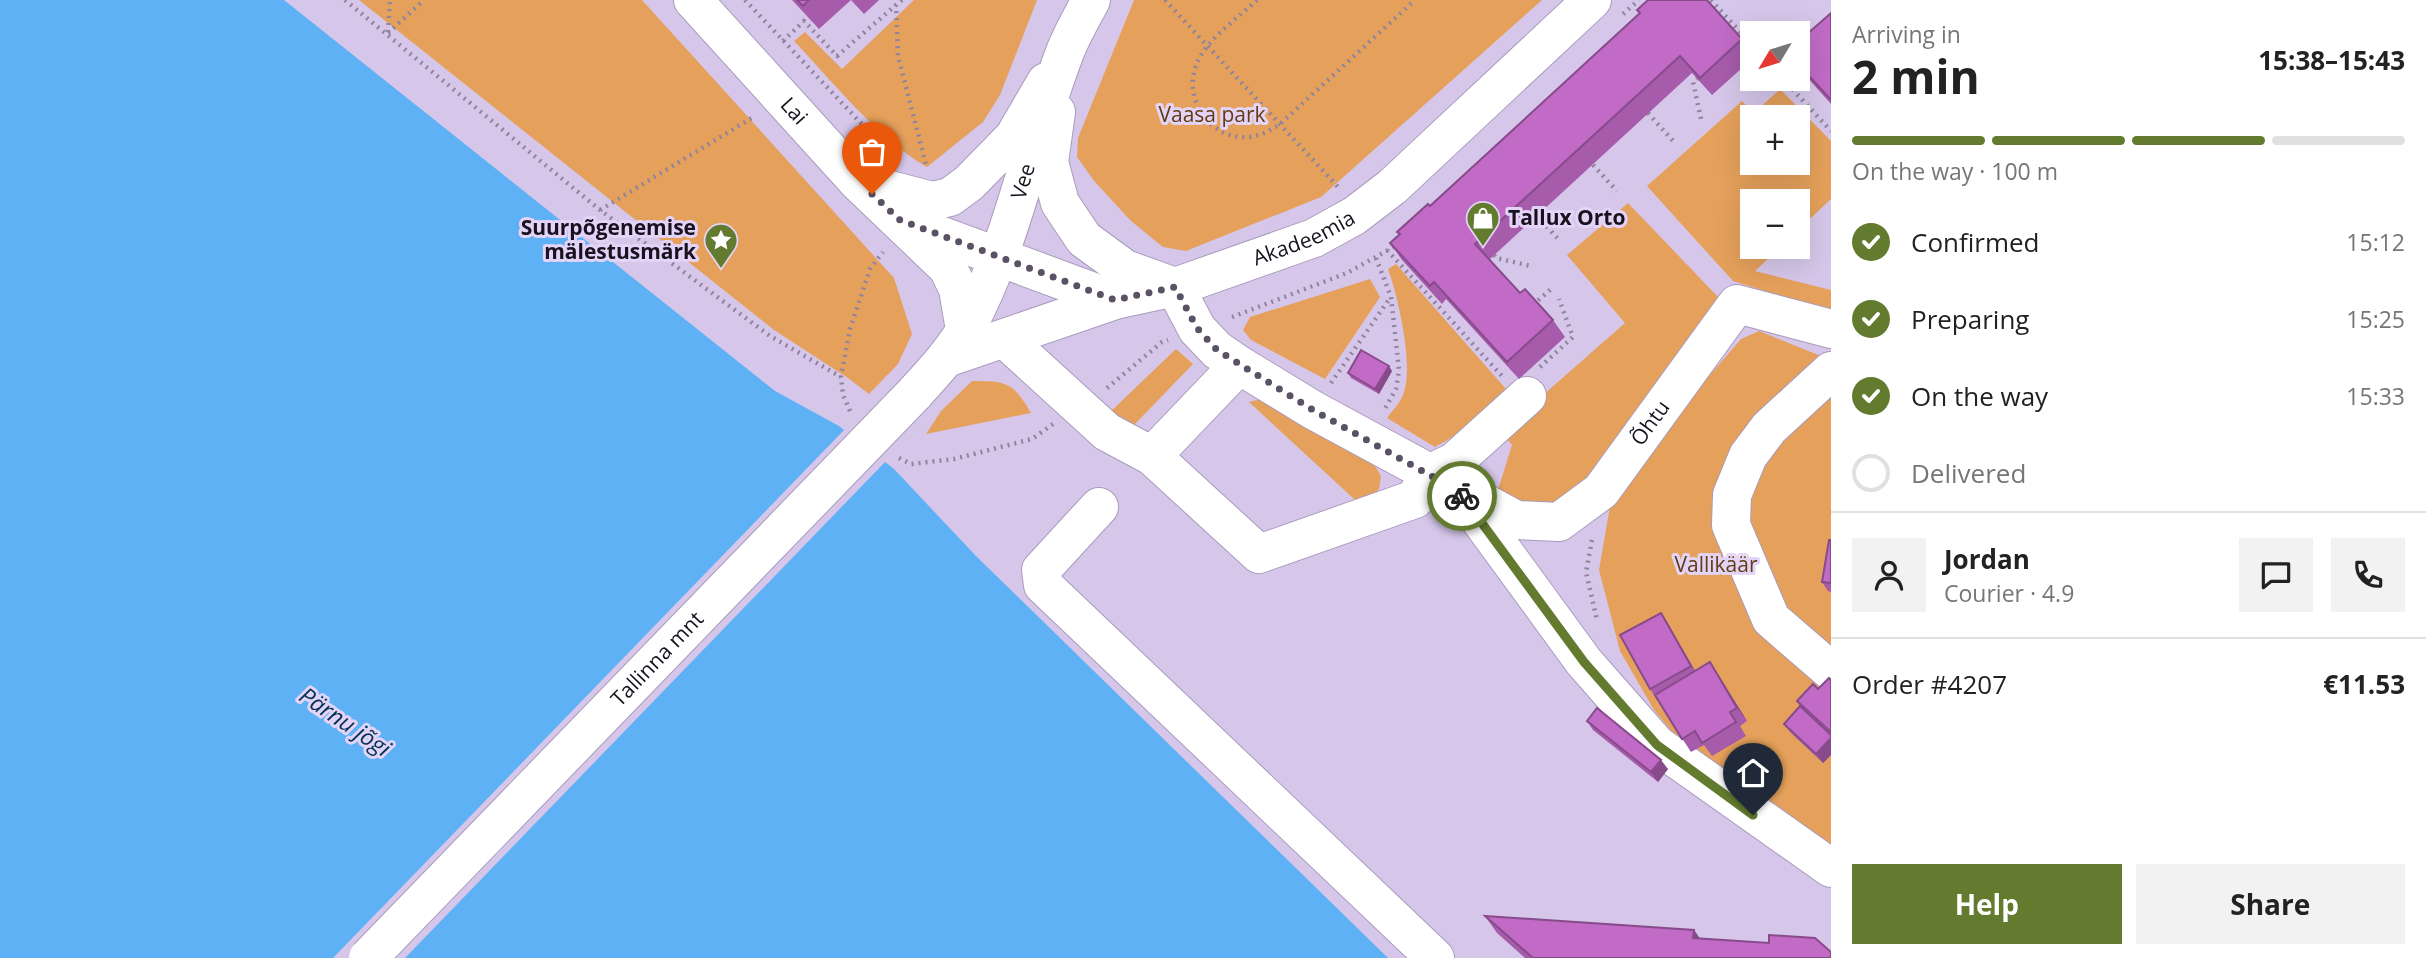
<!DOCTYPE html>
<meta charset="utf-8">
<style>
body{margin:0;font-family:"Open Sans",sans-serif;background:#f2f2f2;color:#222;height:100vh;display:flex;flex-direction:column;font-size:26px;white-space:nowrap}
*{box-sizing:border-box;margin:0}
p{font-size:23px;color:#767676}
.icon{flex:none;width:38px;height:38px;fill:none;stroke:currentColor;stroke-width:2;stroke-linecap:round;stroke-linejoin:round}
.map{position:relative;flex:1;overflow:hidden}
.drawer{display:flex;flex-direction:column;background:#fff;width:595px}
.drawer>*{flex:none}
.needle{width:46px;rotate:232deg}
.buttons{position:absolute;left:1740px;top:21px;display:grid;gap:14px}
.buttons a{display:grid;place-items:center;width:70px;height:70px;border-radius:0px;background:#fff;box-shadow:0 7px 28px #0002;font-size:35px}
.pin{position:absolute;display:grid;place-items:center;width:60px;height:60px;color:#fff;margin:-72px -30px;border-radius:50% 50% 50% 0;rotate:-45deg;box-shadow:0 0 7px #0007}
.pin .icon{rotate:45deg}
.courier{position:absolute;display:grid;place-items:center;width:70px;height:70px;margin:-35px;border:5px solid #627b2e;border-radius:50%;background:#fff;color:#222;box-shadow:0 2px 9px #0007}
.head em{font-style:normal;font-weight:700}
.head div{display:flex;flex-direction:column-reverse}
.head{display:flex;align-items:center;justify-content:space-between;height:119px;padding:0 21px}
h1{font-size:46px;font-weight:700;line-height:52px}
.bar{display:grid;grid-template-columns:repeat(4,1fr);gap:10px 7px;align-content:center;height:84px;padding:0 21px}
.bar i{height:9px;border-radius:5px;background:#e0e0e0}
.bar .active{background:#627b2e}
.bar p{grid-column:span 4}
.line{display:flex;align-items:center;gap:18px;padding:0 21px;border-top:2px solid #e0e0e0}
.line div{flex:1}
.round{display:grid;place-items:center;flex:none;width:74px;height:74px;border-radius:0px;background:#f2f2f2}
ol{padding:0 21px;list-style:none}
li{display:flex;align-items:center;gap:21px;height:77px}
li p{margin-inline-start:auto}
li .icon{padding:7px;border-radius:50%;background:#627b2e;color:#fff;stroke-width:4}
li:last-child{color:#767676}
li i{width:38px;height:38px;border:4px solid #e0e0e0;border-radius:50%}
.primary-button{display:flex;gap:14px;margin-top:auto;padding:14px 21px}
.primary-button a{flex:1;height:80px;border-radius:0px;background:#627b2e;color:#fff;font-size:28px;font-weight:700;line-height:80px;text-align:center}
.primary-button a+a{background:#f2f2f2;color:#222}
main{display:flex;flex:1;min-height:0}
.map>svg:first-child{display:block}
</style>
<main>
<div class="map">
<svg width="1831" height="958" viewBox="0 0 1831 958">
<rect width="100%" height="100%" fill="#d6c7ea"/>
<!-- green -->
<g fill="#e5a05b" fill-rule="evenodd">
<path d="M359 0H642L894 278 912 334 898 364 869 394 848 378 774 330Z"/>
<path d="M914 0H1037L1000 95 983 122 927 167C880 141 832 81 794 41L805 32 842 69Z"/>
<path d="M1134 0H1542L1321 197 1186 251 1163 247 1131 221 1095 182 1077 157 1078 138Z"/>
<path d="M1780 89 1831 141V199L1797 231V201H1752V247H1781L1755 271 1831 290V312L1733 281 1647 186 1742 101 1754 113ZM1752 117H1797V163H1752Z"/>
<path d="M1628 203 1719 298 1600 468 1572 497 1547 507H1519L1497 493 1512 445 1501 432 1625 323 1567 255Z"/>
<path d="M1396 264 1506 389 1451 438 1435 447 1387 418C1392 411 1400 403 1403 395 1415 369 1398 296 1388 269Z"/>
<path d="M1370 279 1380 297 1325 379 1251 340 1243 330 1250 317Z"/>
<path d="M1759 331 1831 360V854L1690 753 1654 710 1620 651 1599 570 1610 506 1670 421 1741 339Z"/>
<path d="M1176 349 1193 364 1135 424 1124 428 1107 415Z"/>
<path d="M972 381C1006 381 1013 382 1031 413L926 434 941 411Z"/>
<path d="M1262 399 1375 466 1381 476 1379 489 1369 500 1354 499 1249 402Z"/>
</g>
<!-- water -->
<path fill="#5eb1f4" d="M0 0H284L775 391 839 426 894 469 976 556 1388 958H0Z"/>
<!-- pier -->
<path fill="#d6c7ea" d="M846 428 887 460 405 958H333Z"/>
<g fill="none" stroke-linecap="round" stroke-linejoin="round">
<defs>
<g id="minor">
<path id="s1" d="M693 0 858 182 948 268 958 289 965 330"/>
<path id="s2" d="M1056 112 1049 162 1060 203 1084 239 1125 269 1175 287 1197 329 1217 350 1239 365 1313 410 1516 520 1559 522 1601 491 1737 304 1831 329"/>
<path d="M867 184 932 201 950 197 969 183 1014 137 1046 82"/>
<path d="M915 226 1115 300"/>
<path d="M1005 339 1107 432 1152 456 1259 554 1415 499 1429 474 1454 462 1527 396"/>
<path d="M1831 371 1769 428 1748 456 1732 495 1731 525 1771 619 1831 671"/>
<path d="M1152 456 1239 365"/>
<path d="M1465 499 1584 662 1657 745 1831 868"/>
<path d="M1099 507 1041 570 1043 585 1435 958"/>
</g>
<g id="major">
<path id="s3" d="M946 358 1115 300 1175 287 1314 238 1354 216 1392 187 1592 0"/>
<path id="s4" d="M914 394C933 373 953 352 967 327 1013 242 1030 143 1065 52 1072 34 1082 17 1091 0"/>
</g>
</defs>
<!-- minor casing -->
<use href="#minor" stroke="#a99bbc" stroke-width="40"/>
<!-- major casing -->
<use href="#major" stroke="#a99bbc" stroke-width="40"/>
<!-- path -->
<g stroke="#8f849e" stroke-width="4.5" stroke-dasharray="2 5" stroke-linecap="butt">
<path d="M345 0 600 210 770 336 841 377"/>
<path d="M745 0 890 154"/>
<path d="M902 0 896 5 898 56 926 165"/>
<path d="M1165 0 1338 187"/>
<path d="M1257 0C1239 17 1206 40 1197 63 1182 98 1209 140 1249 137 1261 136 1270 130 1279 125L1415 0"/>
<path d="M1711 0 1752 45"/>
<path d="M1623 14 1639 0"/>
<path d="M388 32 390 0"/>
<path d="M388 33 424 0"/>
<path d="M783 41 804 21 837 56 896 5"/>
<path d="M1698 78 1693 82 1701 119"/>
<path d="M1783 79 1831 131"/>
<path d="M1741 84 1752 75"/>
<path d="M1648 113 1674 142"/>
<path d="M1593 165 1617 191"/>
<path d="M600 210 755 116"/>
<path d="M1537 216 1560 241"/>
<path d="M1387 250 1502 376"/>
<path d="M1494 255 1496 258 1531 266"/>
<path d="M1376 258 1391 297 1399 370 1396 389 1383 412"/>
<path d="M1533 305 1551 289"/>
<path d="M1232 317 1347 273 1397 245"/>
<path d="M1540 367 1573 337 1559 299"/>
<path d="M1331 383 1390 298"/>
<path d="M1107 388 1162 342 1168 340"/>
<path d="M850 411 843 395 841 377 850 329 870 269 883 252"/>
<path d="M899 458 911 464 954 459 1032 439 1053 424"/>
<path d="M1592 540 1586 572 1597 620"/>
</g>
<!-- minor -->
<use href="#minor" stroke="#fff" stroke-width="38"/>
<!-- major -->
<use href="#major" stroke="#fff" stroke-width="38"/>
<defs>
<g id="major-bridge">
<path id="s5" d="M368 958 914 394"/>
</g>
</defs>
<!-- major-bridge casing -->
<use href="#major-bridge" stroke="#a99bbc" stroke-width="40" stroke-linecap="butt"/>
<!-- major-bridge -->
<use href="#major-bridge" stroke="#fff" stroke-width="38"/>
</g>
<!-- wall -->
<g fill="#a65caa">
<path d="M792 0H851L819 29Z"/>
<path d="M851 0H879L864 14Z"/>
<path d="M1637 10 1742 39 1752 52V59L1712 95 1692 73 1490 259 1520 293 1553 320 1565 337 1519 379 1446 299 1442 304 1402 260 1390 243 1399 234 1397 232 1430 206 1640 13Z"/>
<path d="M1831 13V104L1797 66V43Z"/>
<path d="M1392 371 1379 394 1351 378 1348 373Z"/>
<path d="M1831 540V592L1828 591 1822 582Z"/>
<path d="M1661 613 1667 622 1695 671 1719 676 1747 721 1740 726 1746 736 1712 756 1704 745 1691 752 1650 689Z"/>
<path d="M1831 680V755L1823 763 1791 733 1784 724 1802 709 1797 701Z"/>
<path d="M1587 721 1668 769 1658 782 1593 730Z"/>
<path d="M1485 916 1694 930 1700 939 1831 958H1525L1497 933Z"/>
</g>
<!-- shaded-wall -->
<g fill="#874b8b">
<path d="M1389 366 1392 371 1379 394 1375 389Z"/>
<path d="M1661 613 1667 622 1698 676 1691 666Z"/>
<path d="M1710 662 1719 676 1747 721 1737 708Z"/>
<path d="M1831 738V755L1823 763 1816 754Z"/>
<path d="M1661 760 1668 769 1658 782 1651 772Z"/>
<path d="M1694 930 1706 947 1693 938Z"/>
</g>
<!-- building -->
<g fill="#c16bc6" stroke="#874b8b" stroke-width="2">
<path d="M797 0H809L803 6Z"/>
<path d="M1648 0H1707L1742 39 1700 78 1680 56 1475 244 1520 293 1525 289 1553 320 1507 362 1434 282 1430 286 1390 243 1400 234 1397 232 1428 204 1430 206 1640 13 1637 10Z"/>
<path d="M1831 13V100L1797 63V43Z"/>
<path d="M1361 350 1389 366 1375 389 1348 373Z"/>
<path d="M1829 540H1831V583L1822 582Z"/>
<path d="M1661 613 1691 666 1650 689 1620 635Z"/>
<path d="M1710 662 1737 708 1730 712 1736 722 1702 743 1695 731 1682 739 1655 695Z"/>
<path d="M1829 678 1831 680V732L1797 701 1813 684 1818 689Z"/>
<path d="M1800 706 1831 735V738L1816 754 1784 724Z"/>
<path d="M1597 708 1661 760 1651 772 1587 721Z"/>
<path d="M1485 916 1694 930 1693 938 1769 943V935L1815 938 1831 952V958H1533Z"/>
</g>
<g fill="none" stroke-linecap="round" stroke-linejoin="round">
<!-- done -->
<path stroke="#5a5165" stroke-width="7" stroke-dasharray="0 12.6" d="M872 194 900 220 1115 300 1175 287 1197 328 1217 350 1313 410 1444 483 1462 496"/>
<!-- route -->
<path stroke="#627b2e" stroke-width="9" d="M1462 496 1584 662 1657 745 1753 815"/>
</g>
<!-- icons -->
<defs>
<symbol id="shop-pin" viewBox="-11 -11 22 30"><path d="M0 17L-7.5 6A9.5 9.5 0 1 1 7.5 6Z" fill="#627b2e" stroke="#e3d4f7"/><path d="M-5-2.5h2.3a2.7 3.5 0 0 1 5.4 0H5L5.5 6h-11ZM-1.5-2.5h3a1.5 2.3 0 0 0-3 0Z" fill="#fff"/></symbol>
<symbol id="sight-pin" viewBox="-11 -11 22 30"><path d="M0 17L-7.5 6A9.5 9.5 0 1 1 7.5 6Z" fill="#627b2e" stroke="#e3d4f7"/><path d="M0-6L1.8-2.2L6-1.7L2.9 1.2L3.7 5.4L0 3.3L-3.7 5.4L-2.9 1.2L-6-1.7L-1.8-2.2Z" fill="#fff"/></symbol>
</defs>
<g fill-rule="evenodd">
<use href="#shop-pin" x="1464" y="199" width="38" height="52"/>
<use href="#sight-pin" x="702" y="221" width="38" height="52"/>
</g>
<g text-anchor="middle" stroke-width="6" stroke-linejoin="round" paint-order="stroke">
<!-- street labels -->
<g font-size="21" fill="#17121e" stroke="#e3d4f7">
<text dy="7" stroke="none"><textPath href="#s1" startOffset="150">Lai</textPath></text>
<text dy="7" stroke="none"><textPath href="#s4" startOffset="242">Vee</textPath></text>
<text dy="7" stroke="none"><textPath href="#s3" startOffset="378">Akadeemia</textPath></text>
<text dy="7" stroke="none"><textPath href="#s2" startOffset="840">Õhtu</textPath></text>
<text dy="7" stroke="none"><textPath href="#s5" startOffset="416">Tallinna mnt</textPath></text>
</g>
<!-- park labels -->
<g font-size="21" fill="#603c12" stroke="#e3d4f7">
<text x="1212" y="122">Vaasa park</text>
<text x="1716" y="572">Vallikäär</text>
</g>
<!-- poi labels -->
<g font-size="21" font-weight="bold" fill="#17121e" stroke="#e3d4f7" text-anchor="start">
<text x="1508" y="225">Tallux Orto</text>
<text x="696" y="235" text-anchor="end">Suurpõgenemise<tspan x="696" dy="24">mälestusmärk</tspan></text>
</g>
<!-- water labels -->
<g font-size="23" font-style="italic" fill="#023253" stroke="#e3d4f7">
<text transform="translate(345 722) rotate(34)" y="8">Pärnu jõgi</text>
</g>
</g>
</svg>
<div class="buttons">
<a><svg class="needle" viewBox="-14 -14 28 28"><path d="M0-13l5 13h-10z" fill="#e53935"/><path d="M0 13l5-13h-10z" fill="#767676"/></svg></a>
<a>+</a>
<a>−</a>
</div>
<div class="pin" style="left:872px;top:194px;background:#ea580c"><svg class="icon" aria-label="bag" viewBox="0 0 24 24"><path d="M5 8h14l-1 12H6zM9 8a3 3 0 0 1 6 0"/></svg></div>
<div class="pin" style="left:1753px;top:815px;background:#1f2937"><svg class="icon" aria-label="home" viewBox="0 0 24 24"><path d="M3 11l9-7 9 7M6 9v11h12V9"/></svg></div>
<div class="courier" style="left:1462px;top:496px"><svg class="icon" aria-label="bike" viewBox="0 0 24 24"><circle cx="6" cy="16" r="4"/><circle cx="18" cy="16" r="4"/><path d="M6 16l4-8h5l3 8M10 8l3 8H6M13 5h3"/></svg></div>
</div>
<section class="drawer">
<div class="head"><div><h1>2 min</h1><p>Arriving in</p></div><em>15:38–15:43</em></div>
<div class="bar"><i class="active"></i><i class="active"></i><i class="active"></i><i></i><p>On the way · 100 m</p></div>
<ol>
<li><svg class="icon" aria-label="check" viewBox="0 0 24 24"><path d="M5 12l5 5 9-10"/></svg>Confirmed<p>15:12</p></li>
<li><svg class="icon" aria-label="check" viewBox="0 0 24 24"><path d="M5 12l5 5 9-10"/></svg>Preparing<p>15:25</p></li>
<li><svg class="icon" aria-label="check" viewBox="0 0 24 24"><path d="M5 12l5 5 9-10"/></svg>On the way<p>15:33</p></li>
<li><i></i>Delivered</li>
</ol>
<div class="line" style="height:126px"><a class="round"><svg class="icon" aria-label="person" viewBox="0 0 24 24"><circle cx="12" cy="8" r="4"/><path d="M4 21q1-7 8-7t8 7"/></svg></a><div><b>Jordan</b><p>Courier · 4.9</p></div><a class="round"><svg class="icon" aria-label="chat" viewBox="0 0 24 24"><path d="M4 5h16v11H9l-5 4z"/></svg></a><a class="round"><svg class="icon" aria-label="phone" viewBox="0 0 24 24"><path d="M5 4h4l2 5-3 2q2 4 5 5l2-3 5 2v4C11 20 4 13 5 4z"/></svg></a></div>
<div class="line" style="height:91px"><div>Order #4207</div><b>€11.53</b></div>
<div class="primary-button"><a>Help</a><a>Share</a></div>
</section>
</main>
